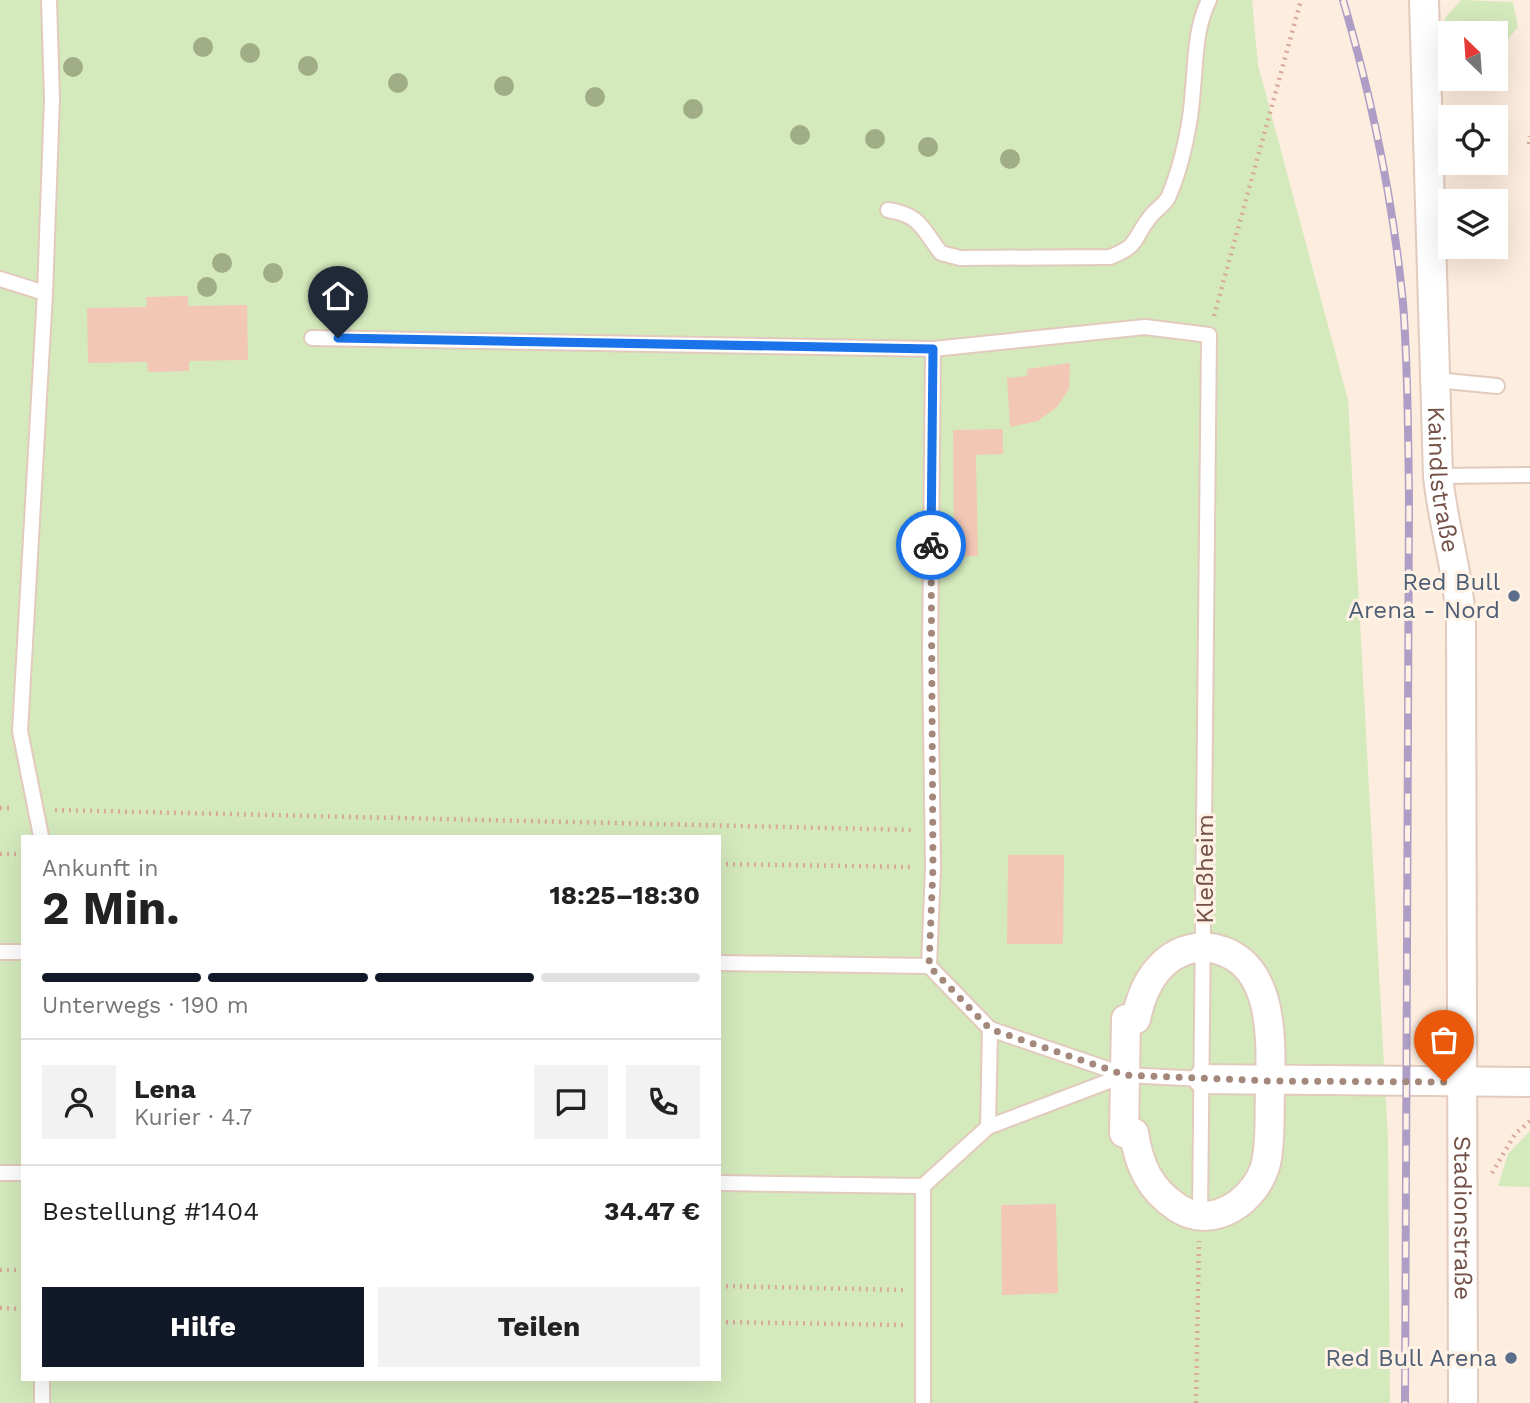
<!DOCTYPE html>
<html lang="de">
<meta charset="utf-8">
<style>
body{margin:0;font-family:"Work Sans",sans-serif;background:#f2f2f2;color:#222;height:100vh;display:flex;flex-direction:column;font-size:26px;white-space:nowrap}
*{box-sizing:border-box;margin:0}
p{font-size:23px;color:#767676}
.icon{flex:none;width:38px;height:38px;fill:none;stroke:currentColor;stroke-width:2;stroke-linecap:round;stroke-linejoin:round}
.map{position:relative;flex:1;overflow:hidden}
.sheet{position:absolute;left:21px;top:835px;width:700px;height:546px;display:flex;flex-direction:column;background:#fff;border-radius:0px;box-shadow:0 7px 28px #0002}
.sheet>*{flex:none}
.needle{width:46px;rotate:335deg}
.fabs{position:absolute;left:1438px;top:21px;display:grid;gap:14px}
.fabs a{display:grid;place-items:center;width:70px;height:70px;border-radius:0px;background:#fff;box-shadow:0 7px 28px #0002;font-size:35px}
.pin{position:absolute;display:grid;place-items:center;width:60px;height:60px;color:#fff;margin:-72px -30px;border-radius:50% 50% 50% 0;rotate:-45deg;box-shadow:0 0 7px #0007}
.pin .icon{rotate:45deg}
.courier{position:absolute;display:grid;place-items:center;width:70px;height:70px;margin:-35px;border:5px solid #1a73e8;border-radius:50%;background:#fff;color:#222;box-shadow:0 2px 9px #0007}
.summary em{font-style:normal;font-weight:700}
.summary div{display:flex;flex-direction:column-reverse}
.summary{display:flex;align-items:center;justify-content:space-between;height:119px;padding:0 21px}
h1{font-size:46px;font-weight:700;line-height:52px}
.bar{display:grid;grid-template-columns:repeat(4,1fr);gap:10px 7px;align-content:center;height:84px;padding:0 21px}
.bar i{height:9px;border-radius:5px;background:#e0e0e0}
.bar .selected{background:#111827}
.bar p{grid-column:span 4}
.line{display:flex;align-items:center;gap:18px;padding:0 21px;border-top:2px solid #e0e0e0}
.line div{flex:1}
.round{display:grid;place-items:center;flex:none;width:74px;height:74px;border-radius:0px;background:#f2f2f2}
.button{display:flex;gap:14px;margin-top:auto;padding:14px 21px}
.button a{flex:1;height:80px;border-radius:0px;background:#111827;color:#fff;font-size:28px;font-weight:700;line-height:80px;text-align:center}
.button a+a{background:#f2f2f2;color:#222}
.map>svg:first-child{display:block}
</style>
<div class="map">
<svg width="1530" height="1403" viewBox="0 0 1530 1403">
<rect width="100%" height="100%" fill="#fdedde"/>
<!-- green -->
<g fill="#d4eabd" fill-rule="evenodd">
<path d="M0 0H1252L1258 65 1348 400 1388 1139 1390 1403H0ZM23 836H719V1379H23Z"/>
<path d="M1461 0 1513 2 1518 27 1496 54V33H1451V63L1444 54 1445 18Z"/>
<path d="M1530 1131V1187L1498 1186 1508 1154Z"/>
</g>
<!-- building -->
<g fill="#f3c7b5">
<path d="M188 296V306L247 305 248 360 189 361V371L148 372 147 362 88 363 87 308 147 307 146 297Z"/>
<path d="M1070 363 1069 389 1057 407 1038 421 1010 427 1007 378 1027 376V369Z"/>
<path d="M1003 429V454L976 455 978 556 954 557 953 430Z"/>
<path d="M1008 855H1064L1063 944H1007Z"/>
<path d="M1056 1204 1058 1293 1002 1295 1001 1205Z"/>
</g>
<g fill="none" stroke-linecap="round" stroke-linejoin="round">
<defs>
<g id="service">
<path d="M888 210C921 215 922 229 941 253L960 258 1110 257C1140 245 1132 240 1150 217 1155 210 1164 205 1168 198 1182 166 1191 123 1193 88 1196 58 1195 29 1209 0"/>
<path d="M0 279 45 293"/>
<path d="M312 338 933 349 1145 327 1209 335 1200 1216"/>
<path d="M933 349 930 653 933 867 929 966 990 1029 988 1127"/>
<path d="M1436 380 1497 386"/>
<path d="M1438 476 1530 475"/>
<path d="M41 836 20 731 45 293 52 99 49 0"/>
<path d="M0 952H23"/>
<path d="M719 963 929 966"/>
<path d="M990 1029 1125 1075"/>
<path d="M0 1173H23"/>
<path d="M719 1183 923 1186"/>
<path d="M42 1403V1379"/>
<path d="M923 1403V1186L988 1127 1125 1075 1203 1079"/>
</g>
<g id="minor">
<path id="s1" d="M1424 0 1438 476C1443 526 1459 573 1461 624L1463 1403"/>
<path d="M1204 947C1277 954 1271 1040 1270 1094 1269 1115 1271 1141 1266 1163 1257 1200 1213 1231 1178 1208 1149 1189 1139 1165 1134 1133H1124L1126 1019H1136C1143 983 1163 949 1204 947Z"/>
<path d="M1203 1079 1530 1082"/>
</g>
</defs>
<!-- service casing -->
<use href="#service" stroke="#e2cabd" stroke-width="18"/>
<!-- minor casing -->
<use href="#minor" stroke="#e2cabd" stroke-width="32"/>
<!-- path -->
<g stroke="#d7aa99" stroke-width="4.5" stroke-dasharray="2 5" stroke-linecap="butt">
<path d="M1529 144 1530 136"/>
<path d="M1214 316 1301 0"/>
<path d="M0 808H14"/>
<path d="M55 810 914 830"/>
<path d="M0 854H23"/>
<path d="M719 864 914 867"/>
<path d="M1492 1173 1515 1134 1530 1121"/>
<path d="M0 1270H23"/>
<path d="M719 1286 904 1290"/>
<path d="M0 1308 23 1309"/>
<path d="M719 1322 904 1325"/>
<path d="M1196 1403 1199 1241"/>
</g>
<!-- service -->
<use href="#service" stroke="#fff" stroke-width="14"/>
<!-- minor -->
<use href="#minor" stroke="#fff" stroke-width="28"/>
<defs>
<path id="rail" d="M1343 0C1372 99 1393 200 1403 303 1408 367 1408 432 1409 496L1405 1403"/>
</defs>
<!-- rail casing -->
<use href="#rail" stroke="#ae9ec5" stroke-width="8"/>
<!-- rail -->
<use href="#rail" stroke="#fff2e5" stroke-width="5" stroke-dasharray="16" stroke-linecap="butt"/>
</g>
<!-- trees -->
<g fill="#a1ad86">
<circle cx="203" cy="47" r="10"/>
<circle cx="250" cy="53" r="10"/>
<circle cx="308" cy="66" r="10"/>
<circle cx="73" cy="67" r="10"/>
<circle cx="398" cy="83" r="10"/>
<circle cx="504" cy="86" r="10"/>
<circle cx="595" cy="97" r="10"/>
<circle cx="693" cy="109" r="10"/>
<circle cx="800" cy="135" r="10"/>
<circle cx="875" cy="139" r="10"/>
<circle cx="928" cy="147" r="10"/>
<circle cx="1010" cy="159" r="10"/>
<circle cx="222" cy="263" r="10"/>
<circle cx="273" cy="273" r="10"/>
<circle cx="207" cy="287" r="10"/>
</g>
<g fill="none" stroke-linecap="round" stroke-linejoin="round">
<!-- done -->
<path stroke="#a3887b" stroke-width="7" stroke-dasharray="0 12.6" d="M931 545 933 867 929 966 990 1029 1125 1075 1270 1081 1444 1082"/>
<!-- route -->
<path stroke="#1a73e8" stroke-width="9" d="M338 338 933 349 931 545"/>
</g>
<!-- markers -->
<g fill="#5c6f8a" stroke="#fff2e5" stroke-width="2.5">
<circle cx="1514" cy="596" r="7"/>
<circle cx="1511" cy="1358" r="7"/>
</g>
<g text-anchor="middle" stroke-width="6" stroke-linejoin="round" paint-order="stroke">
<!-- street labels -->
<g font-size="24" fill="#735146" stroke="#fff2e5">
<text dy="8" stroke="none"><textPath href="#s1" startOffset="480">Kaindlstraße</textPath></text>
<text transform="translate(1205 869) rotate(-90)" y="8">Kleßheim</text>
<text dy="8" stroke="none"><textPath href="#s1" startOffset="1220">Stadionstraße</textPath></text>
</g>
<!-- service labels -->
<g font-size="24" fill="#4e5e75" stroke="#fff2e5" text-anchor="end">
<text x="1500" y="590">Red Bull<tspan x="1500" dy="28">Arena - Nord</tspan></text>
<text x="1497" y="1366">Red Bull Arena</text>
</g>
</g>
</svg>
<div class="fabs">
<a><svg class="needle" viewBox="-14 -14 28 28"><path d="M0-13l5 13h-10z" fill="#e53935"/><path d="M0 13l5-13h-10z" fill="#767676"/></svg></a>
<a><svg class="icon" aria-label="locate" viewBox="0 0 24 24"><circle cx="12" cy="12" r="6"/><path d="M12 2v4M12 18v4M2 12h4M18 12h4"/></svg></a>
<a><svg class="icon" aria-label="layers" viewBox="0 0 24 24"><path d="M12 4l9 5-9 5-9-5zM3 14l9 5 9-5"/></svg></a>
</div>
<div class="pin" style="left:1444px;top:1082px;background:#ea580c"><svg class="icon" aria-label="bag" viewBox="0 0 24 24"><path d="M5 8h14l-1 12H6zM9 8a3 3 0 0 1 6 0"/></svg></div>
<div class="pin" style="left:338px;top:338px;background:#1f2937"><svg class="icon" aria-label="home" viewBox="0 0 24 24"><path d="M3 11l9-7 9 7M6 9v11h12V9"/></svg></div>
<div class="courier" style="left:931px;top:545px"><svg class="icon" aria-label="bike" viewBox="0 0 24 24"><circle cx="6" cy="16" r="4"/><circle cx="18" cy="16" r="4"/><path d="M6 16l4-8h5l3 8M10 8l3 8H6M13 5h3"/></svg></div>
<section class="sheet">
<div class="summary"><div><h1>2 Min.</h1><p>Ankunft in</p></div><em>18:25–18:30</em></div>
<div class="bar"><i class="selected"></i><i class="selected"></i><i class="selected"></i><i></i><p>Unterwegs · 190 m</p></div>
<div class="line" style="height:126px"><a class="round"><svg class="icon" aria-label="person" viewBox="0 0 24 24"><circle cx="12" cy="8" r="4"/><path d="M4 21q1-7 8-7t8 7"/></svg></a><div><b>Lena</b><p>Kurier · 4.7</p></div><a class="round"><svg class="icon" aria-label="chat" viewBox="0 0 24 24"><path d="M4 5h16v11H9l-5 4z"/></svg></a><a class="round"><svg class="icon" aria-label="phone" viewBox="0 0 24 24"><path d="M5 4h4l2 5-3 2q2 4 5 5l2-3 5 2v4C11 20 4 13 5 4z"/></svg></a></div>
<div class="line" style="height:91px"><div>Bestellung #1404</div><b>34.47 €</b></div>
<div class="button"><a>Hilfe</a><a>Teilen</a></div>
</section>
</div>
